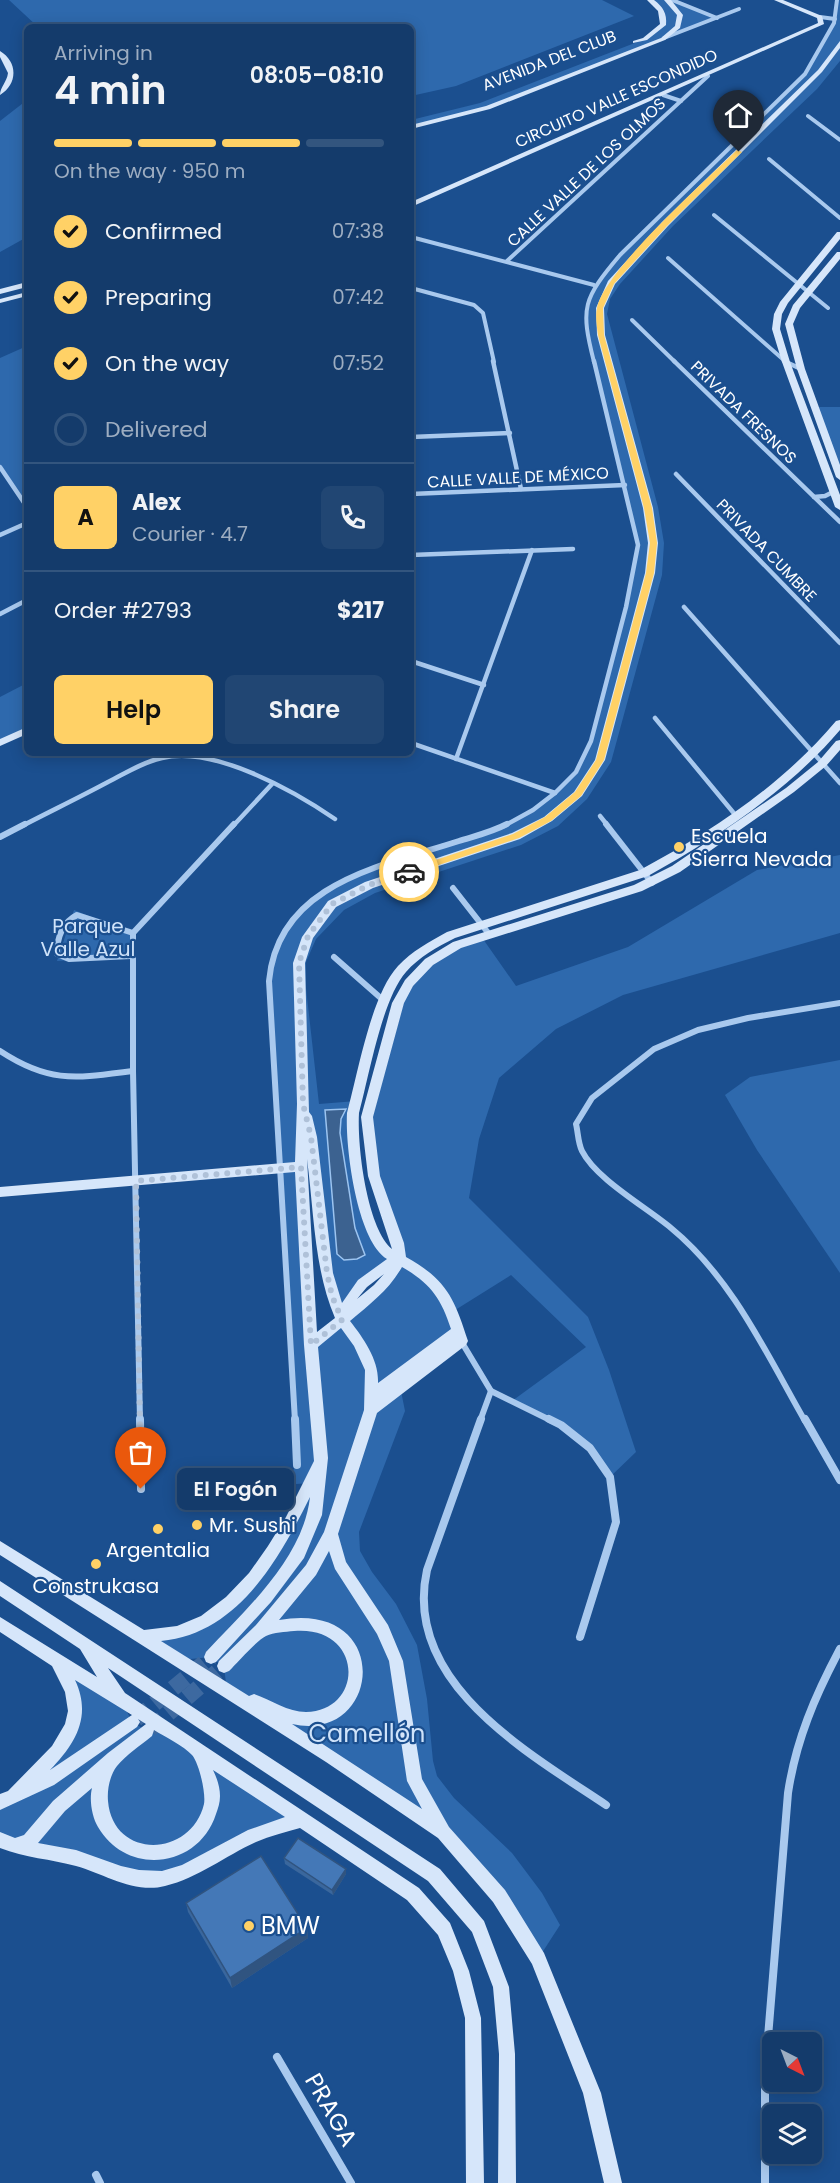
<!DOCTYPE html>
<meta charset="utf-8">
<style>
body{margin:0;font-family:Poppins,sans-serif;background:#214673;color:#f1f3f6;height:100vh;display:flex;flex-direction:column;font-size:22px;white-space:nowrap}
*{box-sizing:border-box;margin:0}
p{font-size:20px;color:#9dadc1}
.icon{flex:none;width:33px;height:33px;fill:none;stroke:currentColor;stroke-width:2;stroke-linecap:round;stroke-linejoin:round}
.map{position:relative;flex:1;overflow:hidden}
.side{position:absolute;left:24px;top:24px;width:390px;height:732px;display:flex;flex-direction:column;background:#143b6b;border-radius:9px;box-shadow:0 3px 15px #0003,0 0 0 2px #33557e}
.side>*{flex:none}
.needle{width:39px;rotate:138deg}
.fabs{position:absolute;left:762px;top:2032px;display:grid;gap:12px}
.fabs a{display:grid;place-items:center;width:60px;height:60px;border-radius:9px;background:#143b6b;box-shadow:0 3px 15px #0003,0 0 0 2px #33557e;font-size:30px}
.pin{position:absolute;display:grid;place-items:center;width:51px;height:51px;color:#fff;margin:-62px -26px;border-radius:50% 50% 50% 0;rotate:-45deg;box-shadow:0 0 6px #0007}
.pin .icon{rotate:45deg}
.courier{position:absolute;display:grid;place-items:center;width:60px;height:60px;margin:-30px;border:4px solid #ffd166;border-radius:50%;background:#fff;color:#222;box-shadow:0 2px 8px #0007}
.bubble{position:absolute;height:42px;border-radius:9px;background:#143b6b;box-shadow:0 3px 15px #0003,0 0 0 2px #33557e;font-size:20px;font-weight:600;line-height:42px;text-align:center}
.head em{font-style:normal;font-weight:600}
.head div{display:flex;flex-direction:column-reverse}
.head{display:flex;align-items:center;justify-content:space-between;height:102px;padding:0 30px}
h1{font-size:39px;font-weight:600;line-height:45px}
.bar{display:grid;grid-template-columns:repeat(4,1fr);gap:9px 6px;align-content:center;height:72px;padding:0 30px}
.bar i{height:8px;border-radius:4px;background:#33557e}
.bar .current{background:#ffd166}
.bar p{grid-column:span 4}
.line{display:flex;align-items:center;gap:15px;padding:0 30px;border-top:2px solid #33557e}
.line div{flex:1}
.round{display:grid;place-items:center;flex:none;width:63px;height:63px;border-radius:9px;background:#214673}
ol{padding:0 30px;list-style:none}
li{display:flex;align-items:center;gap:18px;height:66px}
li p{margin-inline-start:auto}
li .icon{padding:6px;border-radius:50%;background:#ffd166;color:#111;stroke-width:4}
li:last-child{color:#9dadc1}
li i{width:33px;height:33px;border:3px solid #33557e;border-radius:50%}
.primary-button{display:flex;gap:12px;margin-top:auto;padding:12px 30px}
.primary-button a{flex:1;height:69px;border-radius:9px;background:#ffd166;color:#111;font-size:24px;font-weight:600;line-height:69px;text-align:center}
.primary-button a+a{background:#214673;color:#f1f3f6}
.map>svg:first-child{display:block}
</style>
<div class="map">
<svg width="840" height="2183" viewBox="0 0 840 2183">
<rect width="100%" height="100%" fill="#1b4f8f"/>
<!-- green -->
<g fill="#2e69ad" fill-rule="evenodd">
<path d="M9 0H602L634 16 456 86 411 96V27H38Z"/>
<path d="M650 0H672L718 18 488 108 411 127V120L480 103 645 39 663 25 665 15Z"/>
<path d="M837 0H840V61L817 89 673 226 620 284 610 299 607 314 658 507 664 543 662 575 611 762 587 799 558 826 521 845 375 893 344 910 316 939 306 962V988L319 1104 356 1101 352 1130 379 1246 399 1258 368 1134 409 983 446 953 483 939 516 986 628 947 757 870 840 855V933L623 995 556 1029 499 1078 479 1139 469 1198 588 1317 609 1370 636 1452 610 1477 590 1448 561 1425 512 1401 586 1347 511 1275 452 1312 457 1331 400 1386 405 1411 359 1532 360 1551 372 1572 396 1604 417 1645 427 1699 433 1761 437 1776 454 1798 512 1853 542 1893 560 1925 538 1959 444 1833 227 1691 224 1667 211 1657 180 1660 143 1636 182 1634 218 1613 273 1552 309 1483 284 1485 297 1464 269 981 285 929 309 901 338 882 500 828 533 810 576 772 591 741 626 607 638 545 635 525 585 326C585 292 599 280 620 255L805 74 834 23ZM304 1107 332 1296 342 1320 311 1344ZM399 1260 344 1320 368 1280Z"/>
<path d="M27 100V237L0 252V121Z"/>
<path d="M27 346V507L0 467V358Z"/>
<path d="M812 407H840V478Z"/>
<path d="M27 683V730L0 743V697Z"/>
<path d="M74 910 132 933 129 955 57 961Z"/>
<path d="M840 1060V1273L757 1150 725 1095 750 1077Z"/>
<path d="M58 1662 121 1699 132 1722 147 1731H167L301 1820 162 1879 0 1840V1802L14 1794 74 1722Z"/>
</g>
<!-- water -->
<path fill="#3c6290" stroke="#9cc4f0" stroke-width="1.5" d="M346 1109 341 1119 340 1133 355 1228 365 1255 357 1259 344 1260 337 1254 325 1110Z"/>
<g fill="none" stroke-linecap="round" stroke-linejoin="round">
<!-- secondary-tunnel -->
<g stroke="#3d69a0" stroke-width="16" stroke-dasharray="16 8" stroke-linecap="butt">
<path d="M136 1719 211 1657"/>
<path d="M150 1729 224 1666"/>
</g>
<!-- street-far3 -->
<g stroke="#a9c9ee" stroke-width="4">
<path d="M672 0 717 18"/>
<path d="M820 17 835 19"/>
<path d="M664 38 739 9"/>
<path d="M663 95 681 101"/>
<path d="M808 116 840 140"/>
<path d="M769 159 840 218"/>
<path d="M714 215 828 308"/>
<path d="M411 237 594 285"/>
<path d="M668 258 786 362"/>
<path d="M507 261 708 76"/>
<path d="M411 288 474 305 483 313 494 362"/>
<path d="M632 320 675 362"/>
<path d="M594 362C580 307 583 299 620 255L805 74 834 23 837 0"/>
</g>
<!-- street-far2 -->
<g stroke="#a9c9ee" stroke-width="4.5">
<path d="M493 361 521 489"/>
<path d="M674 361 840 522"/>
<path d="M784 361 801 369"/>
<path d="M411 437 510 433"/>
<path d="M0 467 27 507"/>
<path d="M676 474 840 643"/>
<path d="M411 494 625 485"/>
<path d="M814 497 825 496 833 492"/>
<path d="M0 535 27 523"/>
<path d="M411 555 573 549"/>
<path d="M684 607 840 783"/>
<path d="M0 614 27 600"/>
<path d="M411 661 484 685"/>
<path d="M655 718 737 817"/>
<path d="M411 743 555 793"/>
<path d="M456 759 532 550"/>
<path d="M600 816 608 826"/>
<path d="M22 826C51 811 80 797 108 782 126 773 143 762 162 758 213 745 294 791 335 819"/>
<path d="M233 826 272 784"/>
<path d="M504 826 533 810 555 793 576 772 591 741 626 607 638 545 594 361"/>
</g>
<!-- street-far1 -->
<g stroke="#a9c9ee" stroke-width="6">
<path d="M606 824 652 883"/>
<path d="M0 837 25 824"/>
<path d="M453 888 489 934"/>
<path d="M131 956 69 959 57 954C57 938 62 923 77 915L133 933"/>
<path d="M334 957 383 1000"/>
<path d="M0 1051C50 1084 77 1078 133 1071"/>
<path d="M461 1341 491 1391"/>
<path d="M491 1391 552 1421"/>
<path d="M140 1421 133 1071V933L234 824"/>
<path d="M295 1421 269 981C278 883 382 866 459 841 475 836 492 832 507 824"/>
<path d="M480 1421 491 1391"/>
<path d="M805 1421C766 1353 732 1278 671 1228 646 1207 596 1179 582 1151 578 1143 578 1132 576 1124L592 1098 654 1049 698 1030 748 1018 840 1003"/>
</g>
<!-- street -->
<g stroke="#a9c9ee" stroke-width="8">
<path d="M140 1419 141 1489"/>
<path d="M295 1419 297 1465"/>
<path d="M481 1419 427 1570C402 1682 527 1752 606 1805"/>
<path d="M549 1419 561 1425 590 1448 610 1477 616 1522 580 1637"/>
<path d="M805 1419 840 1480"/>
<path d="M277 2057 351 2183"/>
<path d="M96 2175 100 2183"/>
<path d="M765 2183V2074L788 1793C796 1740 815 1696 840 1649"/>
</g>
<!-- secondary -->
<g fill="#d6e6fa" fill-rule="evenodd">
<path d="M647 0H654C663 7 667 13 666 25L647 40 633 43V41L643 38 660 24 658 11Z"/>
<path d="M664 0H671L683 15 680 28 665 40 490 109 411 129V125L486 106 661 38 675 26 677 15Z"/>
<path d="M774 0H783L822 16 824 24 411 207V202L818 23 817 18Z"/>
<path d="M840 41V48L822 72 668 226 615 284 604 308 605 335 653 508 658 543 655 573 605 760 582 796 552 821 520 839 373 888 336 907 313 938 305 963 309 1112 312 1116 317 1137 333 1273 342 1303 358 1280 387 1259C357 1241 345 1147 347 1113 358 1073 371 995 398 966 412 951 429 942 447 932L640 870C713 831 783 784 836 721L840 720V730C788 791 718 837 648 876L455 938C437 947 419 957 406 972 382 999 369 1076 359 1113 357 1146 367 1228 392 1249L368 1176 361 1117 392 1003 405 980 425 959 453 942 634 885 672 866 786 788 818 762 836 741 840 740V750L826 766 794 792 680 872 642 891 461 948 433 965 413 986 404 1003 373 1117 380 1176 404 1243 406 1257C447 1280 454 1298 468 1341L466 1345 377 1413 338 1534 346 1562 388 1625 403 1661 422 1779 449 1827 505 1890 544 1953 601 2093 622 2183H604L583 2093 532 1964 493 1902 438 1838 326 1762 0 1555V1541L144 1630 177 1626 201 1616 226 1597 249 1573 268 1546 286 1517 314 1461 304 1345 295 1172 0 1197V1187L295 1162 297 1104 293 963 302 937 328 901 365 882 512 833 544 817 574 792 595 760 645 573 648 543 643 508 597 335 596 308 608 281 662 222 818 70ZM307 1159C314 1212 314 1269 335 1318L317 1332ZM402 1267C430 1283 441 1298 451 1329L378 1383C379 1360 364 1339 350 1321 370 1304 389 1290 402 1267ZM384 1274 374 1285 357 1299 367 1287ZM341 1328 354 1346 365 1370 364 1410 324 1532 306 1565 256 1625 219 1661 217 1666 219 1671 224 1673 229 1671C237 1663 257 1640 266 1636 274 1632 285 1632 294 1631 364 1625 365 1711 306 1712 288 1712 271 1700 254 1694L249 1696 161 1641C238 1634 279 1559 310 1497 303 1559 246 1609 206 1652L204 1657 206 1662 211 1664 216 1662 271 1602 304 1558 322 1515 328 1458 318 1347ZM329 1551 335 1569 377 1634 389 1661 407 1781 422 1809 292 1724C382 1744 395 1599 279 1620L316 1575Z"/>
<path d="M0 51C18 62 18 84 0 95 0 87 7 82 8 73L0 57Z"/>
<path d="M837 232H840V239L788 303 782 314 780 329 790 362 840 495V510L835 507 782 362 772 329 774 314 780 302Z"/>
<path d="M837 252H840V259L800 308 793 324 805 369 840 465V480L836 477 797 369 785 324 793 305Z"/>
<path d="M27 282V287L0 294V289Z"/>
<path d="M27 292V296L0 303V299Z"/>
<path d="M27 727V734L0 746V739Z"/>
<path d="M0 1581 440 1869 484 1921 509 1987 515 2054 516 2183H498L499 2054 493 1987 472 1932 428 1881 108 1668 125 1693 419 1888 450 1923 469 1971 481 2018 484 2183H466L465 2018 453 1971 438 1935 407 1900 300 1828C286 1832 270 1836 256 1842 225 1856 198 1878 165 1886 135 1894 104 1874 76 1866 51 1859 25 1858 0 1848V1832L15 1838 24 1835 53 1801 108 1753 146 1724 138 1719 140 1722 137 1727 54 1785 0 1810V1794L8 1791 52 1746 65 1724 68 1711 65 1692 52 1666 0 1632V1617L97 1677 80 1649 0 1596ZM75 1680 132 1715 50 1770C76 1743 92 1716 75 1680ZM154 1730C165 1737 184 1746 192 1755 199 1763 206 1793 204 1804 191 1858 113 1860 108 1801 107 1789 110 1775 117 1766 126 1755 141 1745 152 1736ZM213 1770 285 1817 248 1830 182 1865 162 1871 139 1870 121 1866 76 1850 38 1843 65 1811 92 1788C89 1800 92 1817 98 1827 127 1877 199 1868 216 1814 218 1808 220 1803 220 1796 220 1787 217 1778 213 1770Z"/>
</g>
</g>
<!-- wall -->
<g fill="#3a679d">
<path d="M284 1858 346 1869V1874L333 1895 285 1864Z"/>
<path d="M186 1903 307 1928 308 1938 232 1988 188 1912Z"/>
</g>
<!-- shaded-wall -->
<g fill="#305480">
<path d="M346 1869V1874L333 1895 332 1890Z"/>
<path d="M307 1928 308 1938 232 1988 230 1978Z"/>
</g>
<!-- building -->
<g fill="#4478b7" stroke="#305480" stroke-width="1.5">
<path d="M298 1838 346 1869 332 1890 284 1858Z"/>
<path d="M261 1856 307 1928 230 1978 186 1903Z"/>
</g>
<!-- route -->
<path fill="#ffd166" d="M737 150 742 152 667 226 614 284 603 308 604 335 652 508 657 543 654 573 604 760 581 796 551 821 519 838 412 874H406V870L513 834 545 817 575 792 596 760 646 573 650 543 644 508 598 335C597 327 595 316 597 308 604 271 706 180 737 150Z"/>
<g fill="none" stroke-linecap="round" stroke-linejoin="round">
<!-- done -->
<path stroke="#afc1d8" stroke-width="6" stroke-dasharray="0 10.8" d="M141 1489 136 1181 301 1167 311 1345 342 1320 332 1296 327 1273 311 1137 303 1104 299 963 308 936 332 904 369 885 409 872"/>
</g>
<!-- markers -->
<g fill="#ffd166" stroke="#1b4f8f" stroke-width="2">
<circle cx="679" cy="847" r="6"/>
<circle cx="197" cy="1525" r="6"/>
<circle cx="158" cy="1529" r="6"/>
<circle cx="96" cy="1564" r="6"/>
<circle cx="249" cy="1926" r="6"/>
</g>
<g text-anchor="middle" stroke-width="4.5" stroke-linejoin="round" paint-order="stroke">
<!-- far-street labels -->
<g font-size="16" fill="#fff" stroke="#1b4f8f">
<text transform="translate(549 60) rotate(-21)" y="6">AVENIDA DEL CLUB</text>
<text transform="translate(616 98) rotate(-24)" y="6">CIRCUITO VALLE ESCONDIDO</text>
<text transform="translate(586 172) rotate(-43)" y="6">CALLE VALLE DE LOS OLMOS</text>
<text transform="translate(744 412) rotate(44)" y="6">PRIVADA FRESNOS</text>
<text transform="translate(518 477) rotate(-3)" y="6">CALLE VALLE DE MÉXICO</text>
<text transform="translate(767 550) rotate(46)" y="6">PRIVADA CUMBRE</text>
</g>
<!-- poi labels -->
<g font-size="20" fill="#fff" stroke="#1b4f8f" text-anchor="start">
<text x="691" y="843">Escuela<tspan x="691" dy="23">Sierra Nevada</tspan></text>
<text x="209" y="1532">Mr. Sushi</text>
<text x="158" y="1557" text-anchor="middle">Argentalia</text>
<text x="96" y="1593" text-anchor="middle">Construkasa</text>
</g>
<!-- park labels -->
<g font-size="20" fill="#cfe3fa" stroke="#1b4f8f">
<text x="88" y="933">Parque<tspan x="88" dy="23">Valle Azul</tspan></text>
</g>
<!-- near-park labels -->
<g font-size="24" fill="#cfe3fa" stroke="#1b4f8f">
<text x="367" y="1742">Camellón</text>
</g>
<!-- near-poi labels -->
<g font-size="24" fill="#fff" stroke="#1b4f8f" text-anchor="start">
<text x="261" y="1934">BMW</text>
</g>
<!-- near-street labels -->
<g font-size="24" fill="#fff" stroke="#1b4f8f">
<text transform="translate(331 2110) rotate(60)" y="8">PRAGA</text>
</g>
</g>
</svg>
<div class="fabs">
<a><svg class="needle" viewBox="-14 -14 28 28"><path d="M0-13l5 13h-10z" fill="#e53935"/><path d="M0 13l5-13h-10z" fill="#9dadc1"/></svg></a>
<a><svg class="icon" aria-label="layers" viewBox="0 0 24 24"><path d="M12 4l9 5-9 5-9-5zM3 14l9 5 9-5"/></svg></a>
</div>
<div class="pin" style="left:141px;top:1489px;background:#ea580c"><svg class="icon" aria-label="bag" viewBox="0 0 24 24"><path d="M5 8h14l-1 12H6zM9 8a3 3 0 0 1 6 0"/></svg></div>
<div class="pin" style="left:739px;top:152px;background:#1f2937"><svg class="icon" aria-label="home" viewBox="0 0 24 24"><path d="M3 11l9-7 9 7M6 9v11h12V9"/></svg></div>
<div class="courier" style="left:409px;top:872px"><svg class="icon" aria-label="car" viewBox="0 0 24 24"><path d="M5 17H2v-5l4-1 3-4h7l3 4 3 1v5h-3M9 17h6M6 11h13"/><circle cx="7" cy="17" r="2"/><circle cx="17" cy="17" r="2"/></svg></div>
<div class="bubble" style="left:177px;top:1468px;width:117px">El Fogón</div>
<section class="side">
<div class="head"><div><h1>4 min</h1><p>Arriving in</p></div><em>08:05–08:10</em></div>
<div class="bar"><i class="current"></i><i class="current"></i><i class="current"></i><i></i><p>On the way · 950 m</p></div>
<ol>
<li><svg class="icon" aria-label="check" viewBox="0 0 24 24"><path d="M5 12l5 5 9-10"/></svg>Confirmed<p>07:38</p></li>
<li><svg class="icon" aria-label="check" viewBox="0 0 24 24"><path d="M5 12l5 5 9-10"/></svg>Preparing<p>07:42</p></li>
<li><svg class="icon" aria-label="check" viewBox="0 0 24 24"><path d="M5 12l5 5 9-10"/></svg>On the way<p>07:52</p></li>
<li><i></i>Delivered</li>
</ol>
<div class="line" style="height:108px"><b class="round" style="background:#ffd166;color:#111">A</b><div><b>Alex</b><p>Courier · 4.7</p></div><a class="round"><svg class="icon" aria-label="phone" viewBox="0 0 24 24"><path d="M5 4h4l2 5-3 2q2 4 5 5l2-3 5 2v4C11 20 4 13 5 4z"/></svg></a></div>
<div class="line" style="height:78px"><div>Order #2793</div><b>$217</b></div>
<div class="primary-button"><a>Help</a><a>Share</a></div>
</section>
</div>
